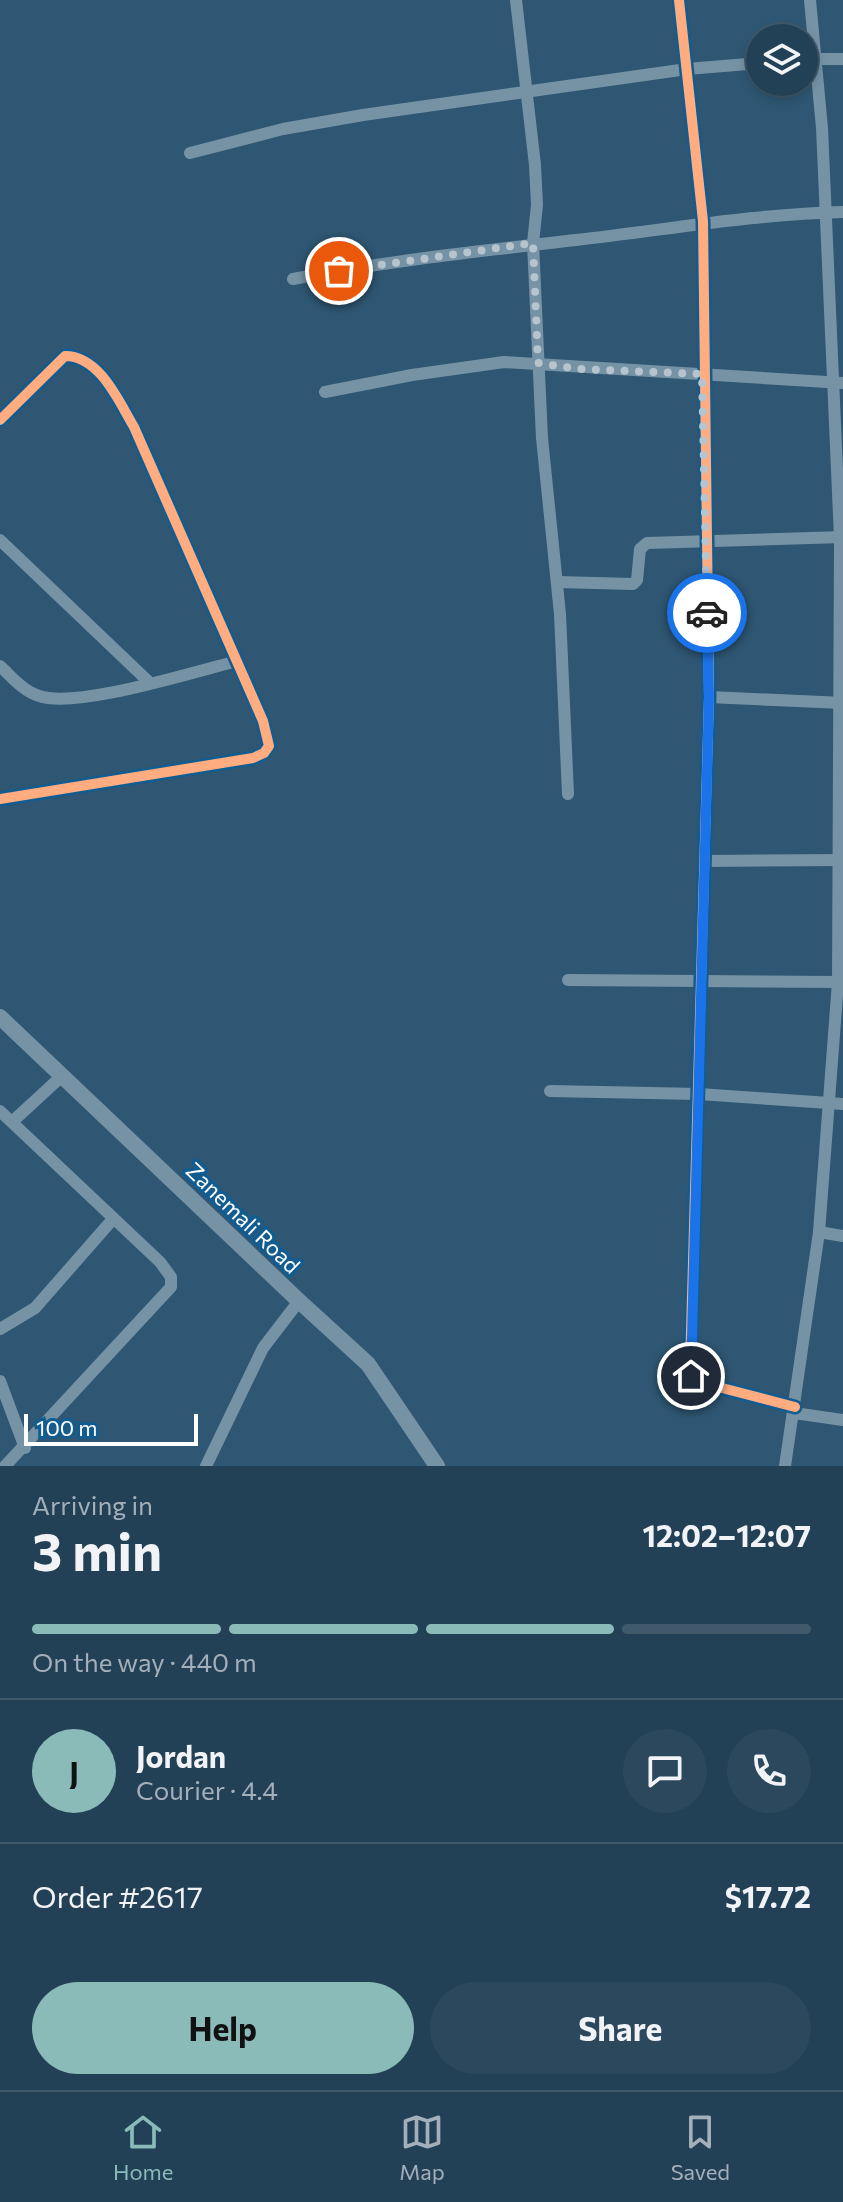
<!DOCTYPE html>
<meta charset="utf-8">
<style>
body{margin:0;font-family:Commissioner,sans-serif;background:#2b485c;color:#f1f3f6;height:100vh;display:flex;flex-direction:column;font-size:30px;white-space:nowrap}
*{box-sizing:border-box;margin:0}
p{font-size:26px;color:#a3afb9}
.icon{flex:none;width:44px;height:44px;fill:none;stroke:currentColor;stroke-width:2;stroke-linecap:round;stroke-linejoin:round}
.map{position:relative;height:1466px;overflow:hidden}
.sheet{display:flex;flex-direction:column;background:#234156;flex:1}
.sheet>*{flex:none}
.controls{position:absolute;left:746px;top:24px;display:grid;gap:16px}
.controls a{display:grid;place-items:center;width:72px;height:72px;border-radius:50%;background:#234156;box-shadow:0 4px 12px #0003,0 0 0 2px #405a6c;font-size:40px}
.scale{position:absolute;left:24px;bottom:20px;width:174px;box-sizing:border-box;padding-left:8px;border:4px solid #fff;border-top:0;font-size:22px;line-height:28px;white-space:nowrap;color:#fff;-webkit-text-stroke:6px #125c90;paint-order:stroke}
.pin{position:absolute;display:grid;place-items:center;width:68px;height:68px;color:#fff;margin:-34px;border:4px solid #fff;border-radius:50%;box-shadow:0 2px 8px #0007}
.courier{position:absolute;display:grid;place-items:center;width:80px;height:80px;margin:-40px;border:6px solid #1a73e8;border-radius:50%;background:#fff;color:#222;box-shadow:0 2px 10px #0007}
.summary em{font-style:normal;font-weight:700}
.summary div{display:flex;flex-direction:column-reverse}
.summary{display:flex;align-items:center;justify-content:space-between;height:136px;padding:0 32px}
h1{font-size:52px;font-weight:700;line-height:60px}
.bar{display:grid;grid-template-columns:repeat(4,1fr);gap:12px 8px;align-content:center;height:96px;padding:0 32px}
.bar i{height:10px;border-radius:6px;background:#405a6c}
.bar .current{background:#8bbbb9}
.bar p{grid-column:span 4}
.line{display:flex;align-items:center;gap:20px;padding:0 32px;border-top:2px solid #405a6c}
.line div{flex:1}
.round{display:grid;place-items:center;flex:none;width:84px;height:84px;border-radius:42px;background:#2b485c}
.primary-button{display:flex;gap:16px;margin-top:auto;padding:16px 32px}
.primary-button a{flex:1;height:92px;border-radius:48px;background:#8bbbb9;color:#111;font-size:32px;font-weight:700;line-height:92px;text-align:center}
.primary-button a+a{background:#2b485c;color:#f1f3f6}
.tab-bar{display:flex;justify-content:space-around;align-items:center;height:112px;border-top:2px solid #405a6c;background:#234156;font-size:22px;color:#a3afb9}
.tab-bar a{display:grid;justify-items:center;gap:4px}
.tab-bar .current{color:#8bbbb9}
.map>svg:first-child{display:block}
</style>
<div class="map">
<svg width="843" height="1466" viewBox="0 0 843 1466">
<rect width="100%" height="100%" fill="#2f5773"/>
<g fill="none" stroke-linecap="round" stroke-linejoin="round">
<!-- minor -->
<g stroke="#7693a6" stroke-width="12">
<path d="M516 0 535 165 537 205 533 243 542 438 560 614 568 794"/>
<path d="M679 0 703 221 709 697 690 1367 691 1376 699 1382 795 1407"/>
<path d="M804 59H843"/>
<path d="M190 153 283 129 363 115 687 69 760 63"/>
<path d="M293 279C387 261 481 251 576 240 666 230 753 214 843 212"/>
<path d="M325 392 412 375 504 362 843 383"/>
<path d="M0 420 65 356C100 356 119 402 134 427L263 721 269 746 264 753 253 758 0 799"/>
<path d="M0 540 150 683"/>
<path d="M557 582 633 584 637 580 640 549 647 543 843 537"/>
<path d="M0 666C12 677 23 691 39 696 77 709 192 672 234 662"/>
<path d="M709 697 843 703"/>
<path d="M703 861 843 860"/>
<path d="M568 980 838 982"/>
<path d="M550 1091 699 1094 843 1104"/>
<path d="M0 1111 160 1262 171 1277V1287L5 1466"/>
<path d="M12 1122 63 1075"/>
<path d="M819 1232 843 1236"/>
<path d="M0 1329 35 1308 113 1219"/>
<path d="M0 1381 25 1448"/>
<path d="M794 1413 843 1420"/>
<path d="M206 1466 263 1348 299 1301"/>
<path d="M785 1466 819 1232 838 982 840 538 822 128 810 0"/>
</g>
<!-- tertiary -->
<path stroke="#7693a6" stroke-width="16" d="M0 1017 299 1301 368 1364 437 1466"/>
<defs>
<g id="cycleway">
<path d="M679 0 703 221 709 697 690 1367 691 1376 699 1382 795 1407"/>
<path d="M0 420 65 356C100 356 119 402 134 427L263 721 269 746 264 753 253 758 0 799"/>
</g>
</defs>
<!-- cycleway casing -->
<use href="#cycleway" stroke="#125c90" stroke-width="15"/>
<!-- cycleway -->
<use href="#cycleway" stroke="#ffac80" stroke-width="10"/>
</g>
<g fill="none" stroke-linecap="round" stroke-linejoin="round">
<!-- done -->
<path stroke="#b6c4ce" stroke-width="8" stroke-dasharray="0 14.4" d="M339 271 533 243 538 363 579 369 702 374 707 613"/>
<!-- route -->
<path stroke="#1a73e8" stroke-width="10" d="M691 1376 709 697 707 613"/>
</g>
<g text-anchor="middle" stroke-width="7" stroke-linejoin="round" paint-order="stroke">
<!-- street labels -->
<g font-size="22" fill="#fff" stroke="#125c90">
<text transform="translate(243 1218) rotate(44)" y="8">Zanemali Road</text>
</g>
</g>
</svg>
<div class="controls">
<a><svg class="icon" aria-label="layers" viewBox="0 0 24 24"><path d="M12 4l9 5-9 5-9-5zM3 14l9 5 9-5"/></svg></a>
</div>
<div class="scale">100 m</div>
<div class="pin" style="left:339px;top:271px;background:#ea580c"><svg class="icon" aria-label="bag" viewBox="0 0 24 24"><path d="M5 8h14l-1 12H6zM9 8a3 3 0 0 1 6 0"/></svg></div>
<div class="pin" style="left:691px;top:1376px;background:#1f2937"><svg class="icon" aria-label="home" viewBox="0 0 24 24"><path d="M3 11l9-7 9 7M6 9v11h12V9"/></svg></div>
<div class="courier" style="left:707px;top:613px"><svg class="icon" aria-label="car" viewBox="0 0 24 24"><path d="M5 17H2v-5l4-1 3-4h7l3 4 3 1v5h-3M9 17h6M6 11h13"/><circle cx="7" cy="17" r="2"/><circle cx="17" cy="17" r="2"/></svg></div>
</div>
<section class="sheet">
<div class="summary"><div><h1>3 min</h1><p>Arriving in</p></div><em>12:02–12:07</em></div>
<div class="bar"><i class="current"></i><i class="current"></i><i class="current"></i><i></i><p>On the way · 440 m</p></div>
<div class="line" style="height:144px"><b class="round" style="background:#8bbbb9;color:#111">J</b><div><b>Jordan</b><p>Courier · 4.4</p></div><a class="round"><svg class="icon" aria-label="chat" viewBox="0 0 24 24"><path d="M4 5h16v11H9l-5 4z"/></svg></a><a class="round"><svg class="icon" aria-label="phone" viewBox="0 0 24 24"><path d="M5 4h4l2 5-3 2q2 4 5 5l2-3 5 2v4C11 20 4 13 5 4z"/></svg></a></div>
<div class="line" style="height:104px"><div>Order #2617</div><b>$17.72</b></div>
<div class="primary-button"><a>Help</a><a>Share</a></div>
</section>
<nav class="tab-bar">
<a class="current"><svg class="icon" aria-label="home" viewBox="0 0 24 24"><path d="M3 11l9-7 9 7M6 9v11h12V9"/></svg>Home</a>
<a><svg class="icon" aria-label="map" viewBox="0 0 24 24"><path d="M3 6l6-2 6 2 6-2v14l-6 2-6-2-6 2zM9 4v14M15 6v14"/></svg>Map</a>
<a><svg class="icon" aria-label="saved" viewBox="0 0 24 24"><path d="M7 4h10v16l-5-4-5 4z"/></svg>Saved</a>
</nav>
